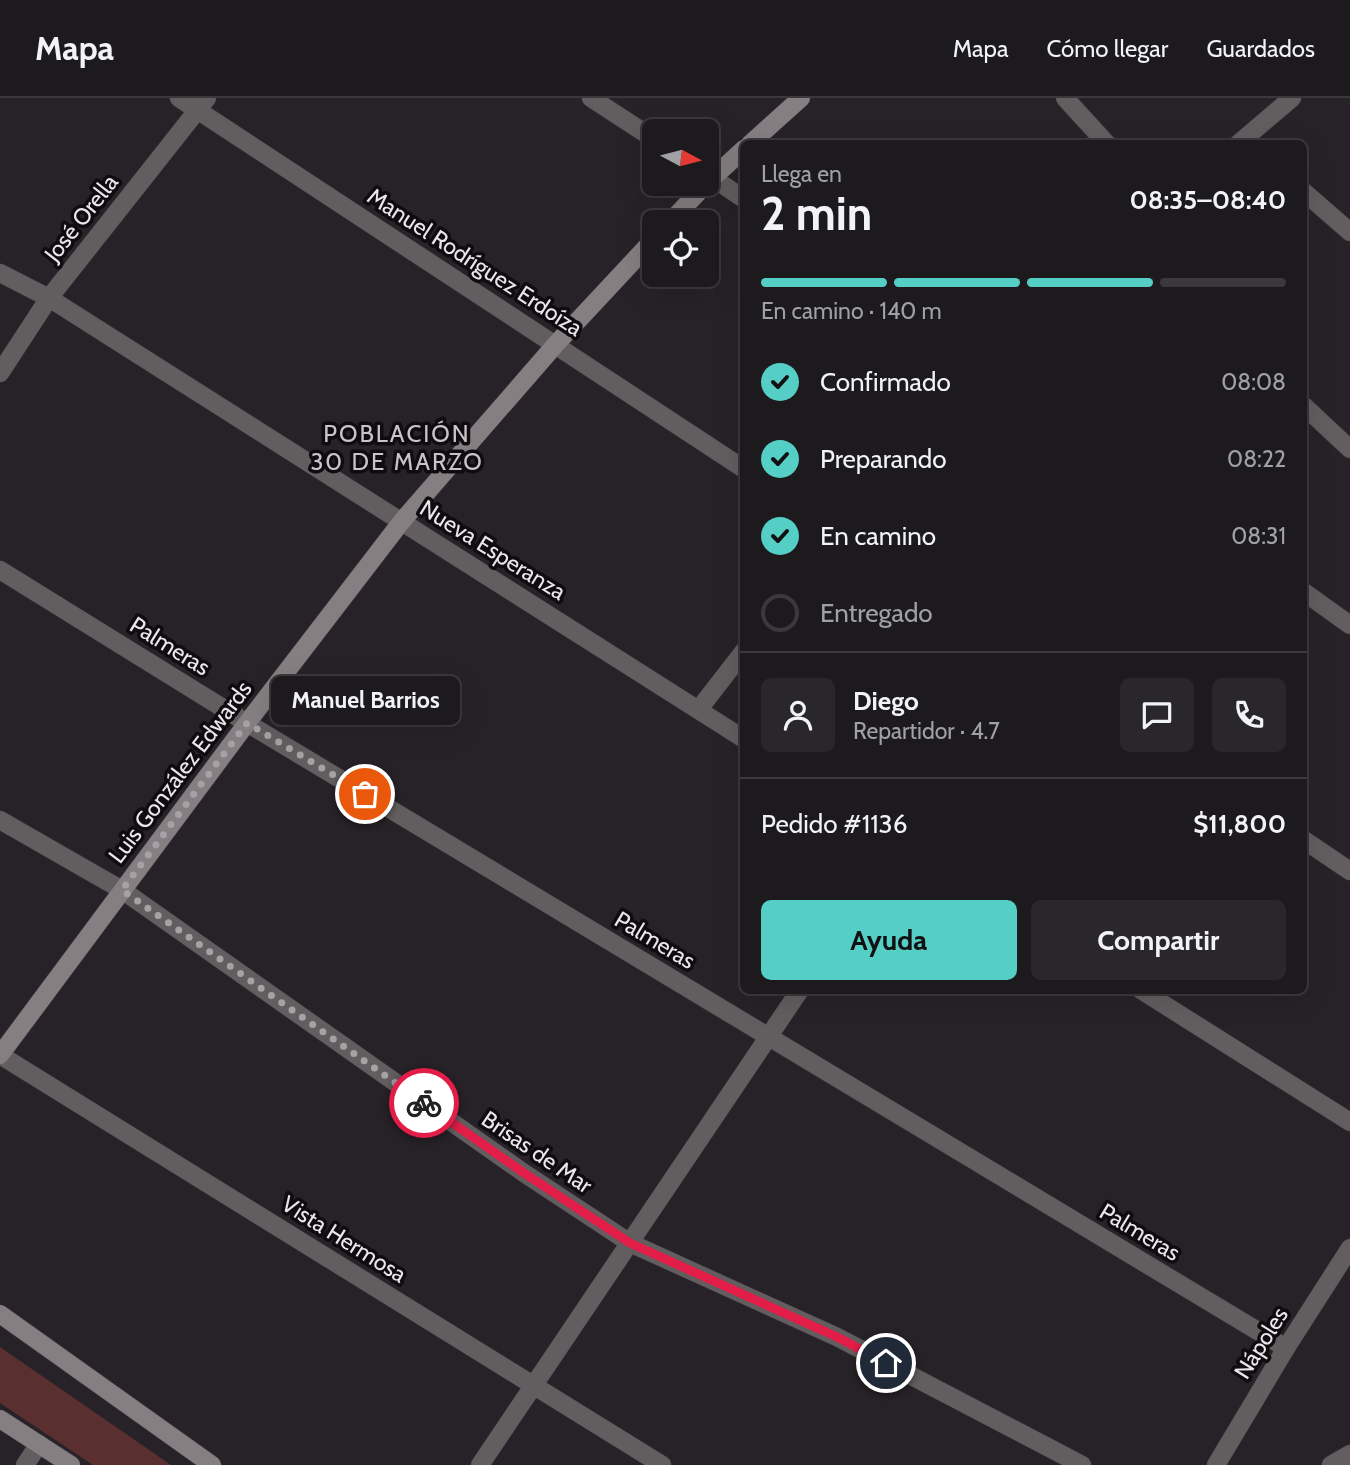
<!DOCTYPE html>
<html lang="es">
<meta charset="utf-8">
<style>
body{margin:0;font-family:Cabin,sans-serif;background:#2a272a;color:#f1f3f6;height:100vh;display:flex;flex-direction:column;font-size:26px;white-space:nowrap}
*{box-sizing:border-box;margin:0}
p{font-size:23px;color:#a0a1a4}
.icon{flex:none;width:38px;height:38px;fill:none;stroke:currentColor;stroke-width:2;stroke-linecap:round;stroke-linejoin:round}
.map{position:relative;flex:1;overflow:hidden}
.panel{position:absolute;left:740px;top:42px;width:567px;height:854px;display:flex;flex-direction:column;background:#1d1a1d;border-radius:10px;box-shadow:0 7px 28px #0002,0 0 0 2px #3b383b}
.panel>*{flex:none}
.needle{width:46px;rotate:97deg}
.tools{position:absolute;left:642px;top:21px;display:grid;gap:14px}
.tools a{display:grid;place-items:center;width:77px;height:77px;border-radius:10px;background:#1d1a1d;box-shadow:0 7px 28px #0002,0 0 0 2px #3b383b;font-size:35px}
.pin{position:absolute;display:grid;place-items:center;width:60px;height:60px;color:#fff;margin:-30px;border:4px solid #fff;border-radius:50%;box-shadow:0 2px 7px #0007}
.courier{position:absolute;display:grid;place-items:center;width:70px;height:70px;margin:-35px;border:5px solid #e11d48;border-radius:50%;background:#fff;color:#222;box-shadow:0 2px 9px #0007}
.bubble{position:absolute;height:49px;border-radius:10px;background:#1d1a1d;box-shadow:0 7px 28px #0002,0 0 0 2px #3b383b;font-size:23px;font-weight:700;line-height:49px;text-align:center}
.headline em{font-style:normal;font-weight:700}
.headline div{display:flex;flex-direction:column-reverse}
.headline{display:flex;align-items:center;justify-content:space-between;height:119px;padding:0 21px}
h1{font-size:46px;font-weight:700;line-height:52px}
.bar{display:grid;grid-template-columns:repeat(4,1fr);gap:10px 7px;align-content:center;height:84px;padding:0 21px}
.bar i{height:9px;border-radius:5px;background:#3b383b}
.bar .on{background:#55cec5}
.bar p{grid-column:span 4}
.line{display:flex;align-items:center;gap:18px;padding:0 21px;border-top:2px solid #3b383b}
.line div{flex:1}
.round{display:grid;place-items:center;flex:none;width:74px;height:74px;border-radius:10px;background:#2a272a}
ol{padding:0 21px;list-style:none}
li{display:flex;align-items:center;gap:21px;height:77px}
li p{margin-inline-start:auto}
li .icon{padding:7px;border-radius:50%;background:#55cec5;color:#111;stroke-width:4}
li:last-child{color:#a0a1a4}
li i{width:38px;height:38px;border:4px solid #3b383b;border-radius:50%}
.primary-button{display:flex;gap:14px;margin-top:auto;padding:14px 21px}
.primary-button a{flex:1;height:80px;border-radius:10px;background:#55cec5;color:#111;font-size:28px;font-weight:700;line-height:80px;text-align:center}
.primary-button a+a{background:#2a272a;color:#f1f3f6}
header{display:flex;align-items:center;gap:42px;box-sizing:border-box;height:98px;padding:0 35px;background:#1d1a1d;border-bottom:2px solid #3b383b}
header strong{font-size:33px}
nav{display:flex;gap:38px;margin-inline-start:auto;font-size:24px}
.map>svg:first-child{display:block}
</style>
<header>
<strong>Mapa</strong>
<nav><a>Mapa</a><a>Cómo llegar</a><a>Guardados</a></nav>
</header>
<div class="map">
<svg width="1350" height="1367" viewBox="0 0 1350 1367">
<rect width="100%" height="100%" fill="#272227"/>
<!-- green -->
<path fill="#5a2f30" d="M0 1249 171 1367H93L0 1305Z"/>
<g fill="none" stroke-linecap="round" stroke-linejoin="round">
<defs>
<g id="street">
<path d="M179 0 744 371"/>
<path d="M591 0 654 41"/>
<path d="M1065 0 1107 46"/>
<path d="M1238 46 1292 0"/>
<path d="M707 76 744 101"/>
<path d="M1304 94 1350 134"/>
<path d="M0 175 49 200 744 641"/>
<path d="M0 275 49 200 207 0"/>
<path d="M1304 308 1350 351"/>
<path d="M0 472 247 625 1286 1250"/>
<path d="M1304 494 1350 527"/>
<path d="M699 611 744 553"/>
<path d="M0 722 122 792 524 1075 630 1145 837 1239 1082 1367"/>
<path d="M1304 742 1350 773"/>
<path d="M1141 892 1350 1024"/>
<path d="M0 957 662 1367"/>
<path d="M25 1367 39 1346"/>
<path d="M480 1367 800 892"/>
<path d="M1216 1367 1286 1250 1350 1150"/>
<path d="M1331 1367 1350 1356"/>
</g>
<g id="secondary">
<path d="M750 46 801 0"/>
<path d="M707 85 744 51"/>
<path d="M670 124 706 86"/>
<path d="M0 957 247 625 402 423 556 246 654 141"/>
<path d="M0 1216 212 1367"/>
<path d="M0 1321 71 1367"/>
</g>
</defs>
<!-- street casing -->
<use href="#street" stroke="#423d42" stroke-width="19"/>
<!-- secondary casing -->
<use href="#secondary" stroke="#423d42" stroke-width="19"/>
<!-- street -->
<use href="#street" stroke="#625e60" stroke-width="18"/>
<!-- secondary -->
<use href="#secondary" stroke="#857f81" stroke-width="18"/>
</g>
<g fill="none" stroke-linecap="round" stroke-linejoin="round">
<!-- done -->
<path stroke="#a6a1a6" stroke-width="7" stroke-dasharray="0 12.6" d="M365 696 247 625 122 792 424 1005"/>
<!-- route -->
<path stroke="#e11d48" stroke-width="9" d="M424 1005 524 1075 630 1145 837 1239 886 1265"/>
</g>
<g text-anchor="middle" stroke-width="7" stroke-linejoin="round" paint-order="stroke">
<!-- street labels -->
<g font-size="23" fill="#eae6ea" stroke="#0f0c0f">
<text transform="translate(81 120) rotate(-52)" y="8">José Orella</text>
<text transform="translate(475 164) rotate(33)" y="8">Manuel Rodríguez Erdoíza</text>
<text transform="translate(493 452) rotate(32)" y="8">Nueva Esperanza</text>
<text transform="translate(170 548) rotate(32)" y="8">Palmeras</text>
<text transform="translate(180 674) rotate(-53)" y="8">Luis González Edwards</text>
<text transform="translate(655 842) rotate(31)" y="8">Palmeras</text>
<text transform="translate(537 1054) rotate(34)" y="8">Brisas de Mar</text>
<text transform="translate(1140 1134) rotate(31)" y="8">Palmeras</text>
<text transform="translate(344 1141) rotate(32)" y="8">Vista Hermosa</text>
<text transform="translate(1261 1245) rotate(-58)" y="8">Nápoles</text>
</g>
<!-- neighbourhood labels -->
<g font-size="24" letter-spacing="2" fill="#cac3cb" stroke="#0f0c0f">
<text x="397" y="344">POBLACIÓN<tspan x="397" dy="28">30 DE MARZO</tspan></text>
</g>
</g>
</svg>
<div class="tools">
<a><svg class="needle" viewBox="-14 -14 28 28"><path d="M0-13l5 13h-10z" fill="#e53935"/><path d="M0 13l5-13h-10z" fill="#a0a1a4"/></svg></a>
<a><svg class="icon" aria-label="locate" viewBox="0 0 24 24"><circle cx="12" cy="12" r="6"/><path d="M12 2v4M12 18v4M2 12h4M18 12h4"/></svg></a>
</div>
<div class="pin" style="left:365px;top:696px;background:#ea580c"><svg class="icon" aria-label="bag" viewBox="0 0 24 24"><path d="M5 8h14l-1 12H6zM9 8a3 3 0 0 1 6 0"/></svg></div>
<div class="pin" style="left:886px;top:1265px;background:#1f2937"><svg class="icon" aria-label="home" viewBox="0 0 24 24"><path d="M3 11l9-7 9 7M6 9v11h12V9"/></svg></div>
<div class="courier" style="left:424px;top:1005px"><svg class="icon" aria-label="bike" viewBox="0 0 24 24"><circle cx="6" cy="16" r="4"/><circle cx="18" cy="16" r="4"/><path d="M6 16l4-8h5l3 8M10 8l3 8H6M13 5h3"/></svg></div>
<div class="bubble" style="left:271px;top:578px;width:189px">Manuel Barrios</div>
<section class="panel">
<div class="headline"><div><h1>2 min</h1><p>Llega en</p></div><em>08:35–08:40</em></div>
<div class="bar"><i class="on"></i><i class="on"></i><i class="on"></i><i></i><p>En camino · 140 m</p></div>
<ol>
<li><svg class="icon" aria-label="check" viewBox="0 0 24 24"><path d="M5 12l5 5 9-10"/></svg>Confirmado<p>08:08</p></li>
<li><svg class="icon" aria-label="check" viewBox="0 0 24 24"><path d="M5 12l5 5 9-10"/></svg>Preparando<p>08:22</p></li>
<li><svg class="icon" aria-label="check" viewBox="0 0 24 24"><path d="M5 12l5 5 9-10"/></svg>En camino<p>08:31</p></li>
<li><i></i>Entregado</li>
</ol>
<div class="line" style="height:126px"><a class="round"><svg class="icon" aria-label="person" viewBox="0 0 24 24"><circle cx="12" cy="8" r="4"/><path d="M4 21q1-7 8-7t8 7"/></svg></a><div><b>Diego</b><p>Repartidor · 4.7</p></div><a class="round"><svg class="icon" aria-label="chat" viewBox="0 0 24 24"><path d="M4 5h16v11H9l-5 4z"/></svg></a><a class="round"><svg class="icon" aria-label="phone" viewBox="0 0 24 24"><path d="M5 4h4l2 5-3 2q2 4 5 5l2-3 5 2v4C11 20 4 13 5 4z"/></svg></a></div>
<div class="line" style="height:91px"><div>Pedido #1136</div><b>$11,800</b></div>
<div class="primary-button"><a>Ayuda</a><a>Compartir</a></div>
</section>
</div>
